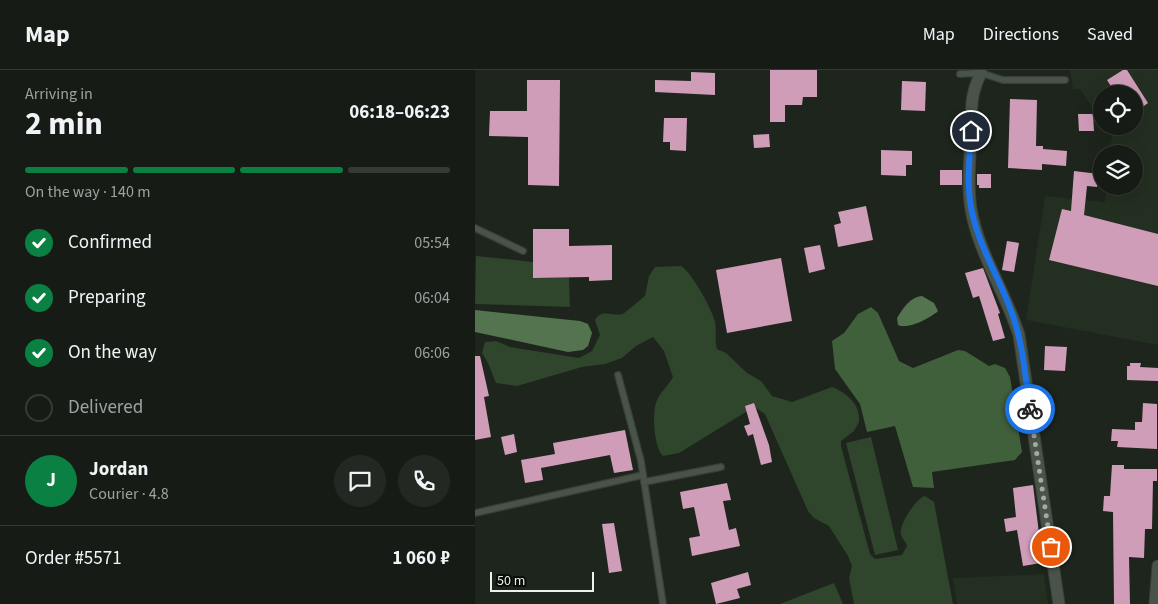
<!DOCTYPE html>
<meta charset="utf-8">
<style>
body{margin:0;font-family:"Source Sans 3",sans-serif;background:#232922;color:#f1f3f6;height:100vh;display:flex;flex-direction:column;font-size:19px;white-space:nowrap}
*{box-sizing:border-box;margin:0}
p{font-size:16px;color:#9ea1a0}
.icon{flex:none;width:28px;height:28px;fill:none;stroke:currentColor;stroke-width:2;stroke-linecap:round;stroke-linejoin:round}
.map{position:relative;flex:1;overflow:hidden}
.side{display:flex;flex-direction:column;background:#161c15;width:475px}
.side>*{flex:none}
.fabs{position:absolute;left:618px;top:15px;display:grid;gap:10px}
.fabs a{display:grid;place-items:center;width:50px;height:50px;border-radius:50%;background:#161c15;box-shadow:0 5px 20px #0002,0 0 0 1px #353a34;font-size:25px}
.scale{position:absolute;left:15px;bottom:12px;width:104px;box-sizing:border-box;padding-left:5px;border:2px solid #ecf2eb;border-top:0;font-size:14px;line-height:18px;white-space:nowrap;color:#ecf2eb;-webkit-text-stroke:4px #090d09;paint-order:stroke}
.pin{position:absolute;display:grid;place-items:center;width:42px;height:42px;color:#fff;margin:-21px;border:2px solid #fff;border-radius:50%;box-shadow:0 1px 5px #0007}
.courier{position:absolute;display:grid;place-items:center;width:50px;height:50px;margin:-25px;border:4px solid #1a73e8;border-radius:50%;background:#fff;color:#222;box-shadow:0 1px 6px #0007}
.overview em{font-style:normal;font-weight:700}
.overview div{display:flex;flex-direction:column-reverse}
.overview{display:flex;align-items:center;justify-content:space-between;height:85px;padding:0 25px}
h1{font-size:32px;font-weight:700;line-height:38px}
.bar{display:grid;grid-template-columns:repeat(4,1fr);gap:8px 5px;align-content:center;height:60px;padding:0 25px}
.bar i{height:6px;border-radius:4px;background:#353a34}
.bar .current{background:#0b8043}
.bar p{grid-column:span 4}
.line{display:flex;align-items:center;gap:12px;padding:0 25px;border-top:1px solid #353a34}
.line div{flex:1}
.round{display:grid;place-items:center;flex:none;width:52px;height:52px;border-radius:26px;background:#232922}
ol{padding:0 25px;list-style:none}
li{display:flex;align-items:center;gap:15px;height:55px}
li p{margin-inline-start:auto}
li .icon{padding:5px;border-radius:50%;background:#0b8043;color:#fff;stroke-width:4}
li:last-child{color:#9ea1a0}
li i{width:28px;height:28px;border:2px solid #353a34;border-radius:50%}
header{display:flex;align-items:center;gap:30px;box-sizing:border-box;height:70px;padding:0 25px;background:#161c15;border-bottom:1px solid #353a34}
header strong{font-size:24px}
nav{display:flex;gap:28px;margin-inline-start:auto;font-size:18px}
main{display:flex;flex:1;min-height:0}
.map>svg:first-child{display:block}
</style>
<header>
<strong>Map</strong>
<nav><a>Map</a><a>Directions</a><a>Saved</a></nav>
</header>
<main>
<section class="side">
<div class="overview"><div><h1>2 min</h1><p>Arriving in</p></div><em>06:18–06:23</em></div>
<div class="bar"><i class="current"></i><i class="current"></i><i class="current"></i><i></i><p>On the way · 140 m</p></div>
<ol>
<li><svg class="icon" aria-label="check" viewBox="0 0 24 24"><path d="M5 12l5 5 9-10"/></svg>Confirmed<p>05:54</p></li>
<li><svg class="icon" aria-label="check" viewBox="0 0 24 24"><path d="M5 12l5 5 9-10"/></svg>Preparing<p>06:04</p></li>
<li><svg class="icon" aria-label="check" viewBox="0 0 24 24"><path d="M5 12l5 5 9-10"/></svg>On the way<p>06:06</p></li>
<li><i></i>Delivered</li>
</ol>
<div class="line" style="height:90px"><b class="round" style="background:#0b8043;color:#fff">J</b><div><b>Jordan</b><p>Courier · 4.8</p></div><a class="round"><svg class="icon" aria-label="chat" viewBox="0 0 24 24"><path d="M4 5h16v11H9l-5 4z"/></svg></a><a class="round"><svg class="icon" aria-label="phone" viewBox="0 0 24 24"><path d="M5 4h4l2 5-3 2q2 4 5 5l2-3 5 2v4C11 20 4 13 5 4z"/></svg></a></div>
<div class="line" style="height:65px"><div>Order #5571</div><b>1 060 ₽</b></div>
</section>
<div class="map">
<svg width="683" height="534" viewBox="0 0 683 534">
<rect width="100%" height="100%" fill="#1d251c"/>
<!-- built -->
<g fill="#232f21">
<path d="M595 0H683V275L551 250 570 126 630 132 631 116H659V84H635L637 65 631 56H659V24H626V50L605 19H598Z"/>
<path d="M569 504 573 534H482L478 508Z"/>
</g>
<!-- green -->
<g fill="#2f462c">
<path d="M1 186 58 192 59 208 94 207 95 237 0 234Z"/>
<path d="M206 196C216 201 238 241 240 252 242 262 239 269 242 279L251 283 272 303 286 311 297 326 317 332 357 317C372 323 386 335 384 352L379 361 366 371V376L395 484 400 489 427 485 432 476C431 472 427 468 426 465 423 456 441 428 450 426L459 432 478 534H379L374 508 377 496 373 486 354 456 339 448 333 441 290 344 279 337 204 383 188 386C179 378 177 344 181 333 183 324 194 315 198 307L189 281 178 267 161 276 147 288 130 294 107 297 42 316 21 313 13 293 7 283 10 272 21 271 35 277 104 288 117 281 125 265 120 250C126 238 138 247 148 244L170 226 174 206 180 197Z"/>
<path d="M396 367 423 480 400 485 371 373Z"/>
<path d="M359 513 368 534H305Z"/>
</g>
<!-- forest -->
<path fill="#40603b" d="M396 237 403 243 424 291 438 298 483 280 490 281 514 296 520 294 530 298 535 307 547 382 540 390 457 402 459 418 438 417 420 356 392 362 385 334 360 299 357 271 369 263 383 244Z"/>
<!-- water -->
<g fill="#53744e">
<path d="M447 226 459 233 463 241C456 248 432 260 423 255L422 248C428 238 435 227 447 226Z"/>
<path d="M0 240 105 251 113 254 117 263 113 276 108 280 93 282 0 262Z"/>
</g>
<!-- building -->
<g fill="#d09db9">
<path d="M295 0H342V27H328L327 35H310V52H295Z"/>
<path d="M648 0H652L673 33 659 43V24H641L632 10Z"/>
<path d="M216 2 240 3V25L180 22V10L216 11Z"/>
<path d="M52 10H85L84 116 53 115V67L14 66 15 41H52Z"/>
<path d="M427 11 451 12 450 41 426 40Z"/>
<path d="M535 29 562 30 561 76H568V79L592 81 591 96 567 94V100L533 98Z"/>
<path d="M603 44H618L619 61H604Z"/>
<path d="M189 48H212L211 81 195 80V72H188Z"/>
<path d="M294 64 295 77 279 78 278 65Z"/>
<path d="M406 80 437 81V95H431V106L406 105Z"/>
<rect x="465" y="100" width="22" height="15"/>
<path d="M599 101 624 104 622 117 612 116 609 145 683 164V216L574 190 587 139 596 141Z"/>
<path d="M502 104H516V118H504V115H502Z"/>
<path d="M391 136 398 170 363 177 359 155 366 153 363 142Z"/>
<path d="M58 159H94V176L137 175V210L114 211V207L58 208Z"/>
<path d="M532 171 544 173 539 202 527 200Z"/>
<path d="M345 175 350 199 334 203 329 178Z"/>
<path d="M306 188 317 251 252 263 241 200Z"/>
<path d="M508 198 525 243 523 244 530 268 518 271 504 226 498 228 490 203Z"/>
<path d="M570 276 592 277 590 301 569 300Z"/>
<path d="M0 286H5L14 326 9 327 16 367 0 370Z"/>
<path d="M655 293H666L665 297 683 298V311L652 310V296H655Z"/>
<path d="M279 333 294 375 297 392 286 395 278 364 273 366 269 356 275 354 270 336Z"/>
<path d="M668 333 682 334V379L642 377 643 371H636L637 359 660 360V352H667Z"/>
<path d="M150 360 158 400 139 403 135 385 66 398 68 410 50 413 46 390 80 384 78 373Z"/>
<path d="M39 364 42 382 30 385 26 367Z"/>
<path d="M637 395H649V399H682V411H678L677 459H670L669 488 654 487 655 534H639L638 442 628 441 629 426H635Z"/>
<path d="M252 413 256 430 248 431 254 460 261 458 265 476 217 486 214 468 225 466 219 437 208 439 205 422Z"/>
<path d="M558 415 564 463H560L566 493 548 496 542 460 531 462 529 449 541 447 538 418Z"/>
<path d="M139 453 147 501 134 503 127 454Z"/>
<path d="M273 502 276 515 262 519 265 528 241 534 236 513Z"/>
</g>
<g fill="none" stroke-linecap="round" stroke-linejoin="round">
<defs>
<g id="service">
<path d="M485 4 506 3 528 10H590"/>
<path d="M0 158 48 181"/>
<path d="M143 305 166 391 188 534"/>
<path d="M169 412 246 397"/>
<path d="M0 443 168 405"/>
</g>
<g id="minor">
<path d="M504 0 506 3C494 27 497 40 496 66 495 90 492 116 496 139 503 182 531 223 544 265L584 534"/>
<path d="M680 534 683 496"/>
</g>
</defs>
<!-- service casing -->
<use href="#service" stroke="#394038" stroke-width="8"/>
<!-- minor casing -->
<use href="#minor" stroke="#394038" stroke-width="13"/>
<!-- service -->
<use href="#service" stroke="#4a5349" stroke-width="5.5"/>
<!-- minor -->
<use href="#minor" stroke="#4a5349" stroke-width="11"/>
</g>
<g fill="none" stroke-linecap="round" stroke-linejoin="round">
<!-- done -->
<path stroke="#a4aaa3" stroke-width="5" stroke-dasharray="0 9" d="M555 339 576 477"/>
<!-- route -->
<path stroke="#1a73e8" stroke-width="6" d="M496 61C495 87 491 116 497 142 504 176 523 206 535 238 548 270 550 306 555 339"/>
</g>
</svg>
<div class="fabs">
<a><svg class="icon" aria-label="locate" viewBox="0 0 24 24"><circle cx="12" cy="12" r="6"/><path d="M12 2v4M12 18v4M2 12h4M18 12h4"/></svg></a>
<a><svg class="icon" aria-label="layers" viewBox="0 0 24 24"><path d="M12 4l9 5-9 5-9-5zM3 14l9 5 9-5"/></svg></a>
</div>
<div class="scale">50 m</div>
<div class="pin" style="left:576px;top:477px;background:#ea580c"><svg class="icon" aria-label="bag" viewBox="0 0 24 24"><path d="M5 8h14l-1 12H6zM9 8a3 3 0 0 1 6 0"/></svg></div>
<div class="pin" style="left:496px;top:61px;background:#1f2937"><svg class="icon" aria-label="home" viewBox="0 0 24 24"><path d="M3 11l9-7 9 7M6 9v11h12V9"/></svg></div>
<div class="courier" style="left:555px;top:339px"><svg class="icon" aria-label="bike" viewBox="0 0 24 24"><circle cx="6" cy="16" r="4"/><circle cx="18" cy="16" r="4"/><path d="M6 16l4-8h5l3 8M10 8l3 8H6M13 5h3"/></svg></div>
</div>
</main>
